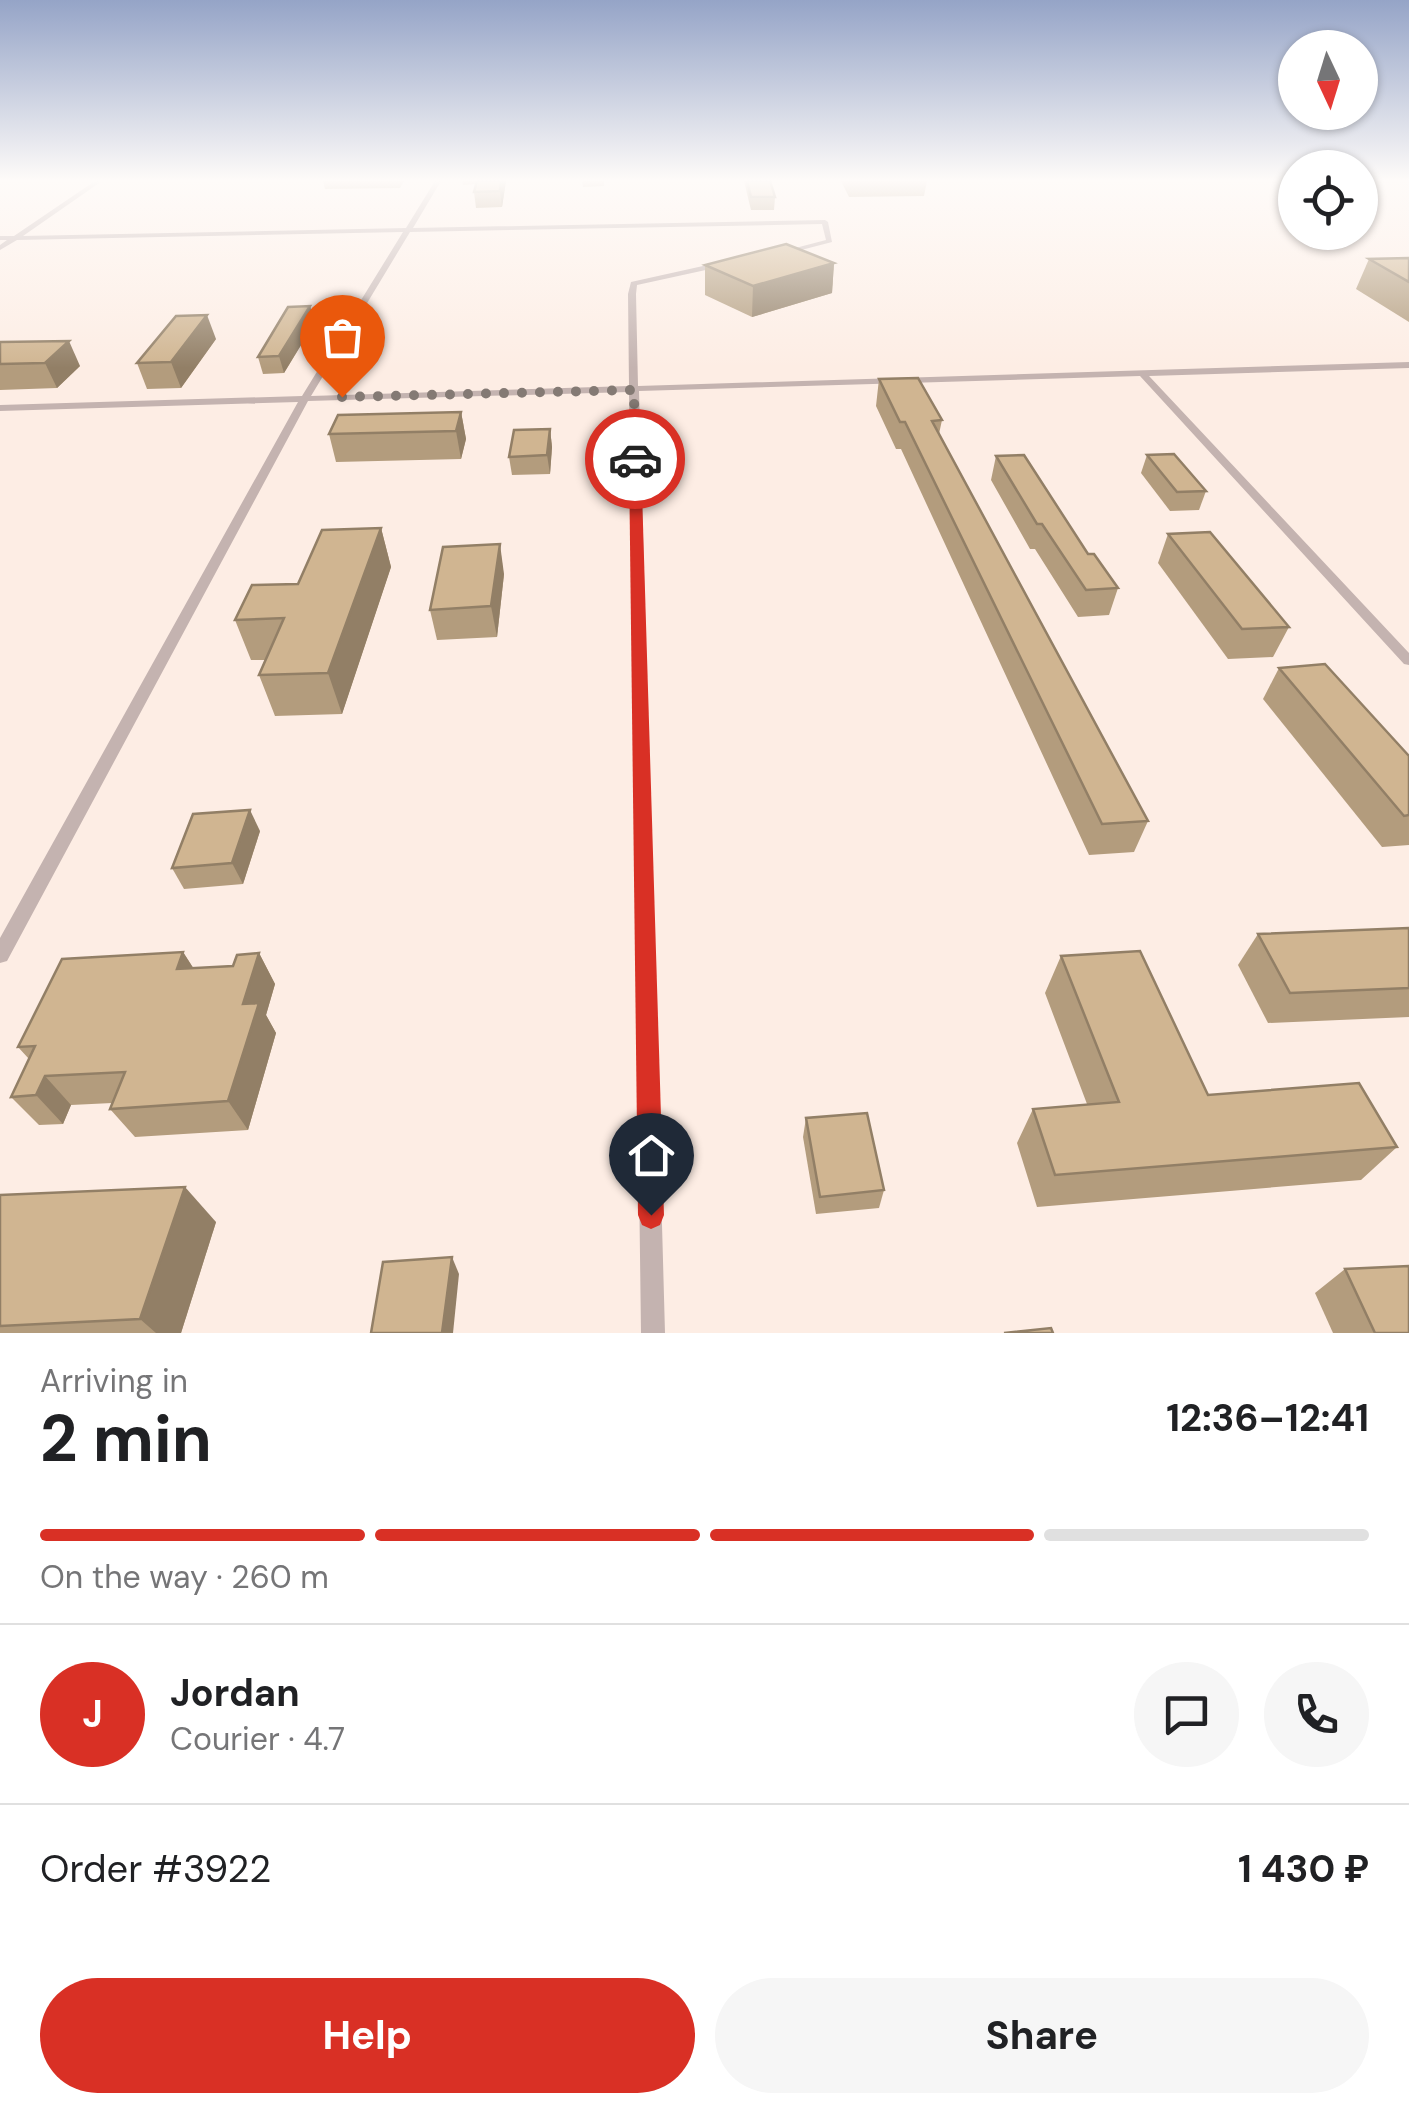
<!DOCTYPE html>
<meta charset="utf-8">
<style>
body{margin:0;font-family:"DM Sans",sans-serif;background:#f6f6f6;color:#202124;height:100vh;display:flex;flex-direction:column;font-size:38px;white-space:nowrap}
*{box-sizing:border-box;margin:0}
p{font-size:32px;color:#757577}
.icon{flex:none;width:55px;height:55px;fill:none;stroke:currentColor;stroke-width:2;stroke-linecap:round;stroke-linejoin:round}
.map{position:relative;height:1333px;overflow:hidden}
.panel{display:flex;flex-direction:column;background:#fff;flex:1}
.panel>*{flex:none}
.needle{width:65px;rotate:176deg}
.buttons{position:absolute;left:1278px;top:30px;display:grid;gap:20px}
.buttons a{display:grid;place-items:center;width:100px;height:100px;border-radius:50%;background:#fff;box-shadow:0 2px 8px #0004;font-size:50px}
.pin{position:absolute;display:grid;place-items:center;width:85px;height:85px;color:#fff;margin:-102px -42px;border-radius:50% 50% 50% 0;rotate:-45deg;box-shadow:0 0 10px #0007}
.pin .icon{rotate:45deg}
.courier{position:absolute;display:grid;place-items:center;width:100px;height:100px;margin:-50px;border:8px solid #d93025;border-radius:50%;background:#fff;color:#222;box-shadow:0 2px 12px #0007}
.head em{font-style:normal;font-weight:700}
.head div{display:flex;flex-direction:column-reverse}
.head{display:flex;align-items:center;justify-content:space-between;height:170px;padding:0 40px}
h1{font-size:65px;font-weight:700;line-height:75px}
.bar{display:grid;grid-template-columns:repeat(4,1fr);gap:15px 10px;align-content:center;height:120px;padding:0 40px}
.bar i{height:12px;border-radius:8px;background:#e0e0e0}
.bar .selected{background:#d93025}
.bar p{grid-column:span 4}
.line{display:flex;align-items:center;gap:25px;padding:0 40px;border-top:2px solid #e0e0e0}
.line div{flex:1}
.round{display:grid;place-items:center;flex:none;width:105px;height:105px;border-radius:52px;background:#f6f6f6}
.primary-button{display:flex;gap:20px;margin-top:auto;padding:20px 40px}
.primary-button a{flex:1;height:115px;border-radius:60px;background:#d93025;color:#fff;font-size:40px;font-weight:700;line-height:115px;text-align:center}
.primary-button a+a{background:#f6f6f6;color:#202124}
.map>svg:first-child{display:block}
</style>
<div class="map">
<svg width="1409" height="1333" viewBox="0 0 1409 1333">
<rect width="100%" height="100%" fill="#fcf6f2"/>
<!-- built -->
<path fill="#fdede4" d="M0 181H1295V232H1360V181H1409V1333H0Z"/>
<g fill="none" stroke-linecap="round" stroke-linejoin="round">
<!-- service -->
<path fill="#c4b3b0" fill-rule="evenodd" d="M95 181H102L23 236 406 228 435 181H441L413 228 825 220 828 222 832 242 782 255 780 252 826 240 822 224 410 232 311 396 629 386 628 294 631 282 721 262 725 264 724 266 637 285 636 294 638 386 1409 362V368L1149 376 1409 653V665L1404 664 1140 376 639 391 665 1333H641L629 392 308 401 7 961 0 963V938L298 402 0 411V405L302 396 403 232 17 240 0 250V245L7 240H0V236H14Z"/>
</g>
<!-- wall -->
<g fill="#b39c7d">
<path d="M323 181H404L400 188 325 189Z"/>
<path d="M462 181H506L502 207 476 208 474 192 476 184 463 185Z"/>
<path d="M582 181H604V186L583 187Z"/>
<path d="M744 181H770L775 197 774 210H751Z"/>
<path d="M841 181H927L924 196 849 197Z"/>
<path d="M1409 258V322L1356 289 1369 259Z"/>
<path d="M834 263 832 293 752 317 705 295V265Z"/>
<path d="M310 306 315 322 284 373 263 374 258 357Z"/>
<path d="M216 339 181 388 147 389 137 363Z"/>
<path d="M0 342 80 366 57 388 0 390Z"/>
<path d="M879 379 942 420 939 434 1148 821 1134 852 1089 855 901 449H896L876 406Z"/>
<path d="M461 412 466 439 461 459 336 462 329 434Z"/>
<path d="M550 429 552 447 550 474 512 475 509 457Z"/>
<path d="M1147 455 1206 491 1199 510 1170 511 1141 473Z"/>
<path d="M996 456 1118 588 1109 615 1078 617 1035 549H1030L991 480Z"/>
<path d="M381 528 391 567 342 714 275 716 259 675 266 660H251L235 620 298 584Z"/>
<path d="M1168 534 1289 627 1273 657 1228 659 1158 563Z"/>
<path d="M504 574 497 637 437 640 430 610Z"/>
<path d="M1279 668 1409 756V845L1382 847 1263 699Z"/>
<path d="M260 831 243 884 184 889 172 868Z"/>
<path d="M1409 928V1017L1268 1023 1238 965 1258 934Z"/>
<path d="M183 952 193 968 233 966 259 953 275 984 266 1015 276 1033 248 1130 135 1137 110 1109 112 1103 71 1105 63 1124 39 1125 11 1097 29 1059 18 1047Z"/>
<path d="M1061 956 1208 1095 1397 1147 1361 1180 1037 1207 1017 1143 1033 1109 1087 1104 1045 993Z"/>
<path d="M806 1118 884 1190 879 1208 816 1214 803 1137Z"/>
<path d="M0 1195 216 1222 181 1333H0Z"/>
<path d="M1345 1269 1409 1333H1333L1315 1293Z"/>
</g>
<!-- shaded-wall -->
<g fill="#927f66">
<path d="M501 181H506L502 207 500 191Z"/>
<path d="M834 263 832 293 752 317 753 286Z"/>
<path d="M310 306 315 322 284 373 279 356Z"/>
<path d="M207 315 216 339 181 388 171 362Z"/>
<path d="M69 341 80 366 57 388 45 363Z"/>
<path d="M461 412 466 439 461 459 456 431Z"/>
<path d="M550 429 552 447 550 474 547 455Z"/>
<path d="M381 528 391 567 342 714 328 673Z"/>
<path d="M500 544 504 574 497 637 491 606Z"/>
<path d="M250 810 260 831 243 884 232 863Z"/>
<path d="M183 952 203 983 177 969Z"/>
<path d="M259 953 275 984 266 1015 276 1033 248 1130 228 1101 243 1004Z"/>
<path d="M45 1076 71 1105 63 1124 36 1095Z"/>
<path d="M185 1187 216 1222 181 1333H156L140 1319Z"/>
<path d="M452 1257 459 1274 453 1333H442Z"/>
</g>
<!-- building -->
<g fill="#d0b591" stroke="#927f66" stroke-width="2.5">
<path d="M477 181H501L500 191 474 192Z"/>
<path d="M747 181H770L775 197H751Z"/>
<path d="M786 244 834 263 753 286 705 265Z"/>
<path d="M1409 258V282L1369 259Z"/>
<path d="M310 306 279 356 258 357 288 307Z"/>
<path d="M207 315 171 362 137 363 176 316Z"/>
<path d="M69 341 45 363 0 364V342Z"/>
<path d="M918 378 942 420 932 421 1148 821 1102 824 905 422H900L879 379Z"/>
<path d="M461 412 456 431 329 434 338 415Z"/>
<path d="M550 429 547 455 509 457 514 430Z"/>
<path d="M1174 454 1206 491 1177 492 1147 455Z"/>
<path d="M1024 455 1088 554H1094L1118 588 1086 590 1042 524H1037L996 456Z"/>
<path d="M381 528 328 673 259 675 284 618 235 620 252 585 298 584 322 530Z"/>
<path d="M1210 532 1289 627 1242 629 1168 534Z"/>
<path d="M500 544 491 606 430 610 443 547Z"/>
<path d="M1325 664 1409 756V815L1404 816 1279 668Z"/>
<path d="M250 810 232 863 172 868 193 814Z"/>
<path d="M1409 928V988L1290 993 1258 934Z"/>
<path d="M1140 951 1208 1095 1359 1083 1397 1147 1055 1175 1033 1109 1119 1102 1061 956Z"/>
<path d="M183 952 177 969 233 966 237 955 259 953 243 1004 259 1003 228 1101 110 1109 125 1072 45 1076 36 1095 11 1097 35 1046 18 1047 62 959Z"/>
<path d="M867 1113 884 1190 820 1197 806 1118Z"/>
<path d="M185 1187 140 1319 0 1326V1195Z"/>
<path d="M452 1257 442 1333H371L383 1262Z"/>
<path d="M1409 1266V1333H1375L1345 1269Z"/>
<path d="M1051 1328 1053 1333H1004Z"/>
</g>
<!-- sky -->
<linearGradient id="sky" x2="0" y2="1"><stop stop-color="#95a4c7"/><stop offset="0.49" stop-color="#fefbf9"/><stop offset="1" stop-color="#fefbf9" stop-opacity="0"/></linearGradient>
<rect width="1409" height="368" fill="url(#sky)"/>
<!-- route -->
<path fill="#d93025" d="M635 455 641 459 664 1215 660 1225 651 1229 642 1225 638 1215 629 459Z"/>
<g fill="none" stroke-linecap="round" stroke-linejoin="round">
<!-- done -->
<path stroke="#847a74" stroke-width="10" stroke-dasharray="0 18" d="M342 397 634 390 635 459"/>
</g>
</svg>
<div class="buttons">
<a><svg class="needle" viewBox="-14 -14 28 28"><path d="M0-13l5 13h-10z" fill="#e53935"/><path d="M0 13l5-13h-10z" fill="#757577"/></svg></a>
<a><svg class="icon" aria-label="locate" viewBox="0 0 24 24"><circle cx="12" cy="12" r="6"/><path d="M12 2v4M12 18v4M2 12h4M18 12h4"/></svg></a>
</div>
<div class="pin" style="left:342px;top:397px;background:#ea580c"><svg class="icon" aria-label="bag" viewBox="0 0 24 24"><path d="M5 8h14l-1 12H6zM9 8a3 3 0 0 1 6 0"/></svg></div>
<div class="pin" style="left:651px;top:1215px;background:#1f2937"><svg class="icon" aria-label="home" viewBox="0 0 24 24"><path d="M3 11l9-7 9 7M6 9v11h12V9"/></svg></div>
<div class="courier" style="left:635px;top:459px"><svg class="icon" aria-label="car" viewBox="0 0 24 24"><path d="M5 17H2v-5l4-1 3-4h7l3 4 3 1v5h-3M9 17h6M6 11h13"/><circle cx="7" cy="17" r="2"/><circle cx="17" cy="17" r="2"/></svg></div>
</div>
<section class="panel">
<div class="head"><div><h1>2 min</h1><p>Arriving in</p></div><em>12:36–12:41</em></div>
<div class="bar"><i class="selected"></i><i class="selected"></i><i class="selected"></i><i></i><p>On the way · 260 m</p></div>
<div class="line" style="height:180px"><b class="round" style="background:#d93025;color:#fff">J</b><div><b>Jordan</b><p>Courier · 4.7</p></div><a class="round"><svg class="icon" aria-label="chat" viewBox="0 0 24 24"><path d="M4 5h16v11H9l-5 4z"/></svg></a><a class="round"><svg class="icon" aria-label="phone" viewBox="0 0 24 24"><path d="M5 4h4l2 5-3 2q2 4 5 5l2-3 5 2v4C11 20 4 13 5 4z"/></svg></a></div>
<div class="line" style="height:130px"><div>Order #3922</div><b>1 430 ₽</b></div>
<div class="primary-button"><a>Help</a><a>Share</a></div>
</section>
